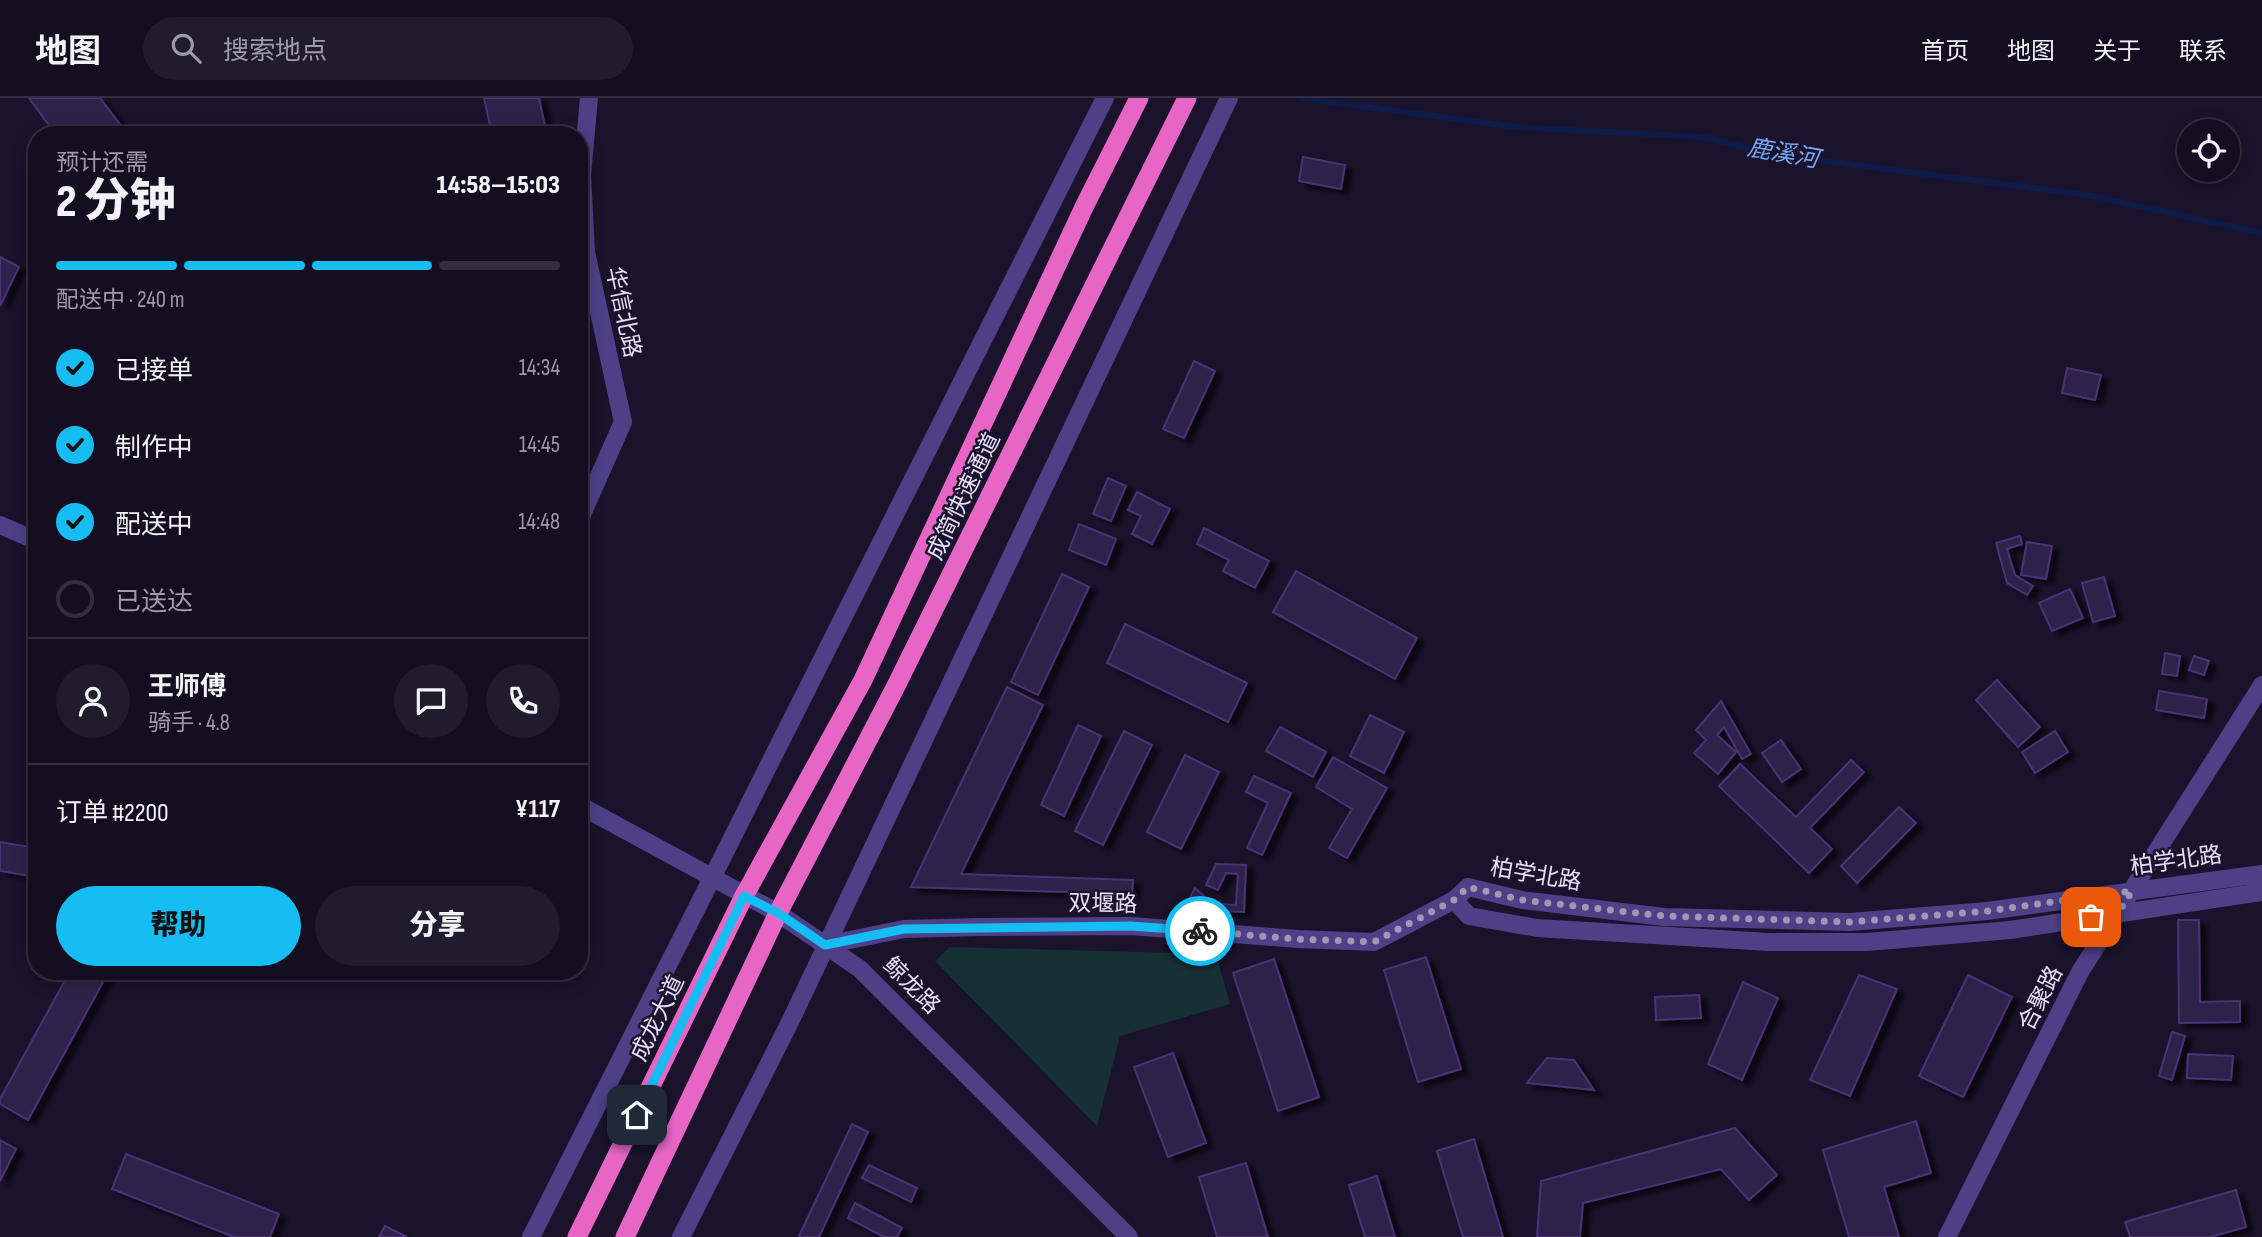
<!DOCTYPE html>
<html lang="zh">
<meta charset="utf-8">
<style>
body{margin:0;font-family:"Sofia Sans Condensed","Noto Sans SC",sans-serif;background:#211c2d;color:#f1f3f6;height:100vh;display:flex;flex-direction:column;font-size:26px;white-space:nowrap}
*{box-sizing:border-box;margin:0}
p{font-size:23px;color:#9d9ca5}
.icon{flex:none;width:38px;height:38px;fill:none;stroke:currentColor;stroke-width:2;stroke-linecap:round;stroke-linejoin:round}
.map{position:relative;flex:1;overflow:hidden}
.details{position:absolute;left:28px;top:28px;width:560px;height:854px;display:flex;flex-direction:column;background:#140e20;border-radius:28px;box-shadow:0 4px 18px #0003,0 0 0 2px #332e3e}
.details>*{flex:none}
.fabs{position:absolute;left:2177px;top:21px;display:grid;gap:14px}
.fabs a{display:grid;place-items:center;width:63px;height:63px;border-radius:50%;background:#140e20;box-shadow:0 4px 18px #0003,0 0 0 2px #332e3e;font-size:35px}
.pin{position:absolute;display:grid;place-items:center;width:60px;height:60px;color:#fff;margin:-30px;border-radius:14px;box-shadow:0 4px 10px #0006}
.courier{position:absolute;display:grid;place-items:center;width:70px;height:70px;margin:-35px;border:5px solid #15bdf3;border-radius:50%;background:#fff;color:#222;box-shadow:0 2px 9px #0007}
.head em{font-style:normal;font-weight:800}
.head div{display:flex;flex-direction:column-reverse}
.head{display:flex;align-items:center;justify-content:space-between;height:119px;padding:0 28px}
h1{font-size:46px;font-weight:800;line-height:52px}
.bar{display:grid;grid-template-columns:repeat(4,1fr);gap:10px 7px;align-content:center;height:84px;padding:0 28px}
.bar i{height:9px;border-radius:5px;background:#332e3e}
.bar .selected{background:#15bdf3}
.bar p{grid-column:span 4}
.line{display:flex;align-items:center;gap:18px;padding:0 28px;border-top:2px solid #332e3e}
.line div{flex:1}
.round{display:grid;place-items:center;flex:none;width:74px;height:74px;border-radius:37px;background:#211c2d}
ol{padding:0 28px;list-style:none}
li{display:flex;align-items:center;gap:21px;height:77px}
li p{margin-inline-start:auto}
li .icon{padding:7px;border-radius:50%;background:#15bdf3;color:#111;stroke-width:4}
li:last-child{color:#9d9ca5}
li i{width:38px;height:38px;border:4px solid #332e3e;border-radius:50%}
.button{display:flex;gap:14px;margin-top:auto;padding:14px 28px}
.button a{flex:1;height:80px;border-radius:42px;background:#15bdf3;color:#111;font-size:28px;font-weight:800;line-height:80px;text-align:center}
.button a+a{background:#211c2d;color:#f1f3f6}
header{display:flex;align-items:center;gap:42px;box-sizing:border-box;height:98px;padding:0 35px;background:#140e20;border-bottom:2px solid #332e3e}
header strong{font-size:33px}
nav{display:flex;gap:38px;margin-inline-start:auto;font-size:24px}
.search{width:490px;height:63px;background:#211c2d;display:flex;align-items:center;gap:18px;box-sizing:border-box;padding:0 24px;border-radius:38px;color:#9d9ca5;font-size:26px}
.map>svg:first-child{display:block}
</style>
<header>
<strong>地图</strong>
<div class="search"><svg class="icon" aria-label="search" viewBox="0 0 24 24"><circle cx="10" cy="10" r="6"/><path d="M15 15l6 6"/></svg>搜索地点</div>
<nav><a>首页</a><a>地图</a><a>关于</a><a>联系</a></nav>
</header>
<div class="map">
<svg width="2262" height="1139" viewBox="0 0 2262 1139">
<defs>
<filter id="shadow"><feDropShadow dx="7" dy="4.5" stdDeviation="2" flood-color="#0009"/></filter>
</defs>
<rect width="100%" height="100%" fill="#1a132b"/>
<!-- green -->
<path fill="#163135" d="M950 849 1216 856 1230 906 1120 938 1097 1028 935 863Z"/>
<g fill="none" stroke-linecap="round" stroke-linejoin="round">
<!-- stream -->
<path stroke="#0e1b48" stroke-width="6" d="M1301 0 1516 29 1704 39 1771 56 2087 97 2262 135"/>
</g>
<!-- building -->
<g fill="#2f204b" stroke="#4a3376" stroke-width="2" filter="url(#shadow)">
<path d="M29 0H100L128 37H56Z"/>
<path d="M484 0H539L547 37H492Z"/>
<path d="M1303 59 1345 67 1341 91 1299 83Z"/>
<path d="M0 159 19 169 0 208Z"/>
<path d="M1194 263 1215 273 1184 340 1163 331Z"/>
<path d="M2067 270 2101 277 2095 302 2062 295Z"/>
<path d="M1108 380 1126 388 1111 423 1093 416Z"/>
<path d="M1137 394 1170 411 1152 446 1132 436 1141 418 1128 412Z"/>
<path d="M1079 426 1116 441 1106 467 1069 452Z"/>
<path d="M1204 430 1269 463 1255 490 1223 473 1229 462 1197 446Z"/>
<path d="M2020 438 2022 446 2007 451 2015 477 2033 488 2027 497 2007 485 1996 445Z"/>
<path d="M2027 444 2052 448 2046 481 2021 477Z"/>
<path d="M1296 473 1417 540 1395 581 1273 514Z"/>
<path d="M1062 476 1089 489 1038 597 1011 584Z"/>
<path d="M2104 479 2115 518 2093 524 2082 485Z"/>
<path d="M2070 491 2083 520 2052 533 2039 505Z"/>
<path d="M1125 526 1247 585 1228 624 1107 565Z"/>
<path d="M2165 555 2180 558 2177 578 2162 576Z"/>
<path d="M2194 558 2209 563 2204 577 2189 572Z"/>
<path d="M1997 582 2040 629 2018 649 1976 602Z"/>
<path d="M1007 589 1043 607 961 776 1133 782 1132 796 911 789Z"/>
<path d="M2159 593 2207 601 2204 620 2156 612Z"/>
<path d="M1721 603 1751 656 1742 661 1724 629 1717 637 1736 654 1718 676 1694 655 1706 642 1696 632Z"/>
<path d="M1370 617 1404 634 1384 675 1350 658Z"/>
<path d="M1078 627 1101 638 1064 718 1041 707Z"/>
<path d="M1280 629 1326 654 1313 679 1266 653Z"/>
<path d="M1124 633 1152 647 1103 747 1075 733Z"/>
<path d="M2055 633 2068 654 2035 675 2022 654Z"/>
<path d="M1781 642 1801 671 1782 684 1762 655Z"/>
<path d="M1185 657 1219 674 1181 751 1147 734Z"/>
<path d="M1333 659 1387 690 1347 760 1329 750 1352 711 1316 689Z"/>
<path d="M1851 662 1864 674 1810 730 1832 751 1809 775 1719 688 1740 666 1796 719Z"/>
<path d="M1254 678 1291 695 1262 757 1247 750 1268 705 1246 694Z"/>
<path d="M1899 709 1916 725 1857 785 1841 768Z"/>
<path d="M0 744 37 750V779L0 773Z"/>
<path d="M1216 766 1246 767 1244 814 1184 811 1195 790 1204 798 1201 805 1236 807 1238 776 1226 775 1218 792 1206 787Z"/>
<path d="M2178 822H2199L2200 904 2240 903V924L2179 925Z"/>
<path d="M1426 859 1461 971 1418 984 1384 872Z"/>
<path d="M1274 861 1319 999 1278 1013 1233 875Z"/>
<path d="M70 873H109L28 1022 0 1006V1001Z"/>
<path d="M1859 877 1897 891 1850 998 1810 982Z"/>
<path d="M1968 877 2012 899 1963 999 1919 978Z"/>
<path d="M1743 884 1778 900 1742 982 1708 966Z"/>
<path d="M1699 897 1701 920 1656 922 1655 899Z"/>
<path d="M2172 934 2185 938 2172 982 2159 978Z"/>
<path d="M1173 955 1206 1045 1168 1059 1134 969Z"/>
<path d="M2188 956 2233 958 2231 982 2187 980Z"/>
<path d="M1547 960 1574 962 1594 992 1527 985Z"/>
<path d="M1916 1023 1931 1075 1884 1089 1899 1139H1849L1823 1052Z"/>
<path d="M852 1026 868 1034 819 1139H802L799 1138Z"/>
<path d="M1735 1030 1777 1077 1749 1102 1721 1071 1583 1105 1580 1139H1537L1541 1083Z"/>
<path d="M1474 1041 1503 1139H1463L1437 1053Z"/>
<path d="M0 1042 16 1051 0 1083Z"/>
<path d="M126 1056 279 1116 270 1139H234L112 1091Z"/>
<path d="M1246 1065 1268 1139H1217L1199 1079Z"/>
<path d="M869 1067 917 1090 911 1104 862 1080Z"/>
<path d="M1377 1078 1395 1139H1365L1349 1087Z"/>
<path d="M2236 1092 2246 1129 2210 1139H2130L2125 1124Z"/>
<path d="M855 1105 902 1130 897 1139H884L848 1120Z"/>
<path d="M385 1128 407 1139H379Z"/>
</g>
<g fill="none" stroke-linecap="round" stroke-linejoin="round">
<!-- minor -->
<g stroke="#4d4087" stroke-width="18">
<path d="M579 423 623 324 586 154 582 77 589 0"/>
<path d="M825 847 904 831 979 829 1131 828 1298 841 1374 844 1454 802"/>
</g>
<!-- tertiary -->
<g stroke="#4d4087" stroke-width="18">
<path d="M0 427 37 443"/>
<path d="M579 707 778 815 860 871 1129 1139"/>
<path d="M2262 776 1987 813 1850 824 1664 819 1522 802 1468 789 1454 802 1469 818 1537 830 1769 844H1867L2010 832 2262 794"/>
<path d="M531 1139 1105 0"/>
<path d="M681 1139 789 926 1229 0"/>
<path d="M1947 1139 2080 874 2262 587"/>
</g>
<!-- trunk -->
<g stroke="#e766c5" stroke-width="19">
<path d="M577 1139 744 798 863 582 1085 107 1139 0"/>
<path d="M625 1139 778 815 895 590 1187 0"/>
</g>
</g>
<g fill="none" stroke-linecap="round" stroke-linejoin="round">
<!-- done -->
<path stroke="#9f97b4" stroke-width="7" stroke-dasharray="0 12.6" d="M1200 833 1297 841 1374 844 1454 802 1468 789 1522 802 1664 818 1850 824 1987 813 2132 793 2118 815 2091 819"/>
<!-- route -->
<path stroke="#15bdf3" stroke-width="9" d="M637 1017 744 798 778 815 825 847 904 831 1131 828 1200 833"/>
</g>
<g text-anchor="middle" stroke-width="5" stroke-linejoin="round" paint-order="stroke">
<!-- street labels -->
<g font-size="23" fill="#e6defd" stroke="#1a132b">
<text transform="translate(624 214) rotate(78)" y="8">华信北路</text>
<text transform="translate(963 398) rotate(-64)" y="8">成简快速通道</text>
<text transform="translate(2176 762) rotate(-8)" y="8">柏学北路</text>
<text transform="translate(1536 776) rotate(10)" y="8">柏学北路</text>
<text transform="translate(1103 805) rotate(1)" y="8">双堰路</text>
<text transform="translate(912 887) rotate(45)" y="8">鲸龙路</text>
<text transform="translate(2040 900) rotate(-63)" y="8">合聚路</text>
<text transform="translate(657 920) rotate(-64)" y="8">成龙大道</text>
</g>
<!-- water labels -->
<g font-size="24" font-style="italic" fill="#72a7f8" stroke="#1a132b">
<text transform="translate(1783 55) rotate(10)" y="8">鹿溪河</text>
</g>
</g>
</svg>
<div class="fabs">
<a><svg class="icon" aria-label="locate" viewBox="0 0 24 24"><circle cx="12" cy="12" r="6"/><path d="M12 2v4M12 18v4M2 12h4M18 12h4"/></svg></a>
</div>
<div class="pin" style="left:2091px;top:819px;background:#ea580c"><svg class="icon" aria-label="bag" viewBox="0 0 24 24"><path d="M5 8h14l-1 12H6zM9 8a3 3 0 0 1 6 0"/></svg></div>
<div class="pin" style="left:637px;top:1017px;background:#1f2937"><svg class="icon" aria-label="home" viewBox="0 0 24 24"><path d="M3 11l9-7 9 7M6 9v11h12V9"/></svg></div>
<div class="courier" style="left:1200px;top:833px"><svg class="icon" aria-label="bike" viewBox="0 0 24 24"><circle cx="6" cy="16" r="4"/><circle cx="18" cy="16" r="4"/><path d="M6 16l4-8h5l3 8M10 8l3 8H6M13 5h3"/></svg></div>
<section class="details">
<div class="head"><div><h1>2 分钟</h1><p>预计还需</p></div><em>14:58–15:03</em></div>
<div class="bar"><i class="selected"></i><i class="selected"></i><i class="selected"></i><i></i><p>配送中 · 240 m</p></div>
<ol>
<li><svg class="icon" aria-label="check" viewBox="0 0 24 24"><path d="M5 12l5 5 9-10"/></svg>已接单<p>14:34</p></li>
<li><svg class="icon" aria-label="check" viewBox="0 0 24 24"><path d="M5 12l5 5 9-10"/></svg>制作中<p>14:45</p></li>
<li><svg class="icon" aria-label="check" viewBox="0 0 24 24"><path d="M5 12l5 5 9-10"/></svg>配送中<p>14:48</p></li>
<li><i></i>已送达</li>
</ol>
<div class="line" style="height:126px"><a class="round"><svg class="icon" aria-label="person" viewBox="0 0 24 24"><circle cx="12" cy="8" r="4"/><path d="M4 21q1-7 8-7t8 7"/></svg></a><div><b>王师傅</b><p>骑手 · 4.8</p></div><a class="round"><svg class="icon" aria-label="chat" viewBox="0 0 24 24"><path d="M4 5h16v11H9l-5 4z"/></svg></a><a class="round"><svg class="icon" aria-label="phone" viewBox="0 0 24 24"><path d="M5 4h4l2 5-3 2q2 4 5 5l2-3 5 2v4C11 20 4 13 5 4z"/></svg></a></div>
<div class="line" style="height:91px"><div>订单 #2200</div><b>¥117</b></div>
<div class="button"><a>帮助</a><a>分享</a></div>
</section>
</div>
